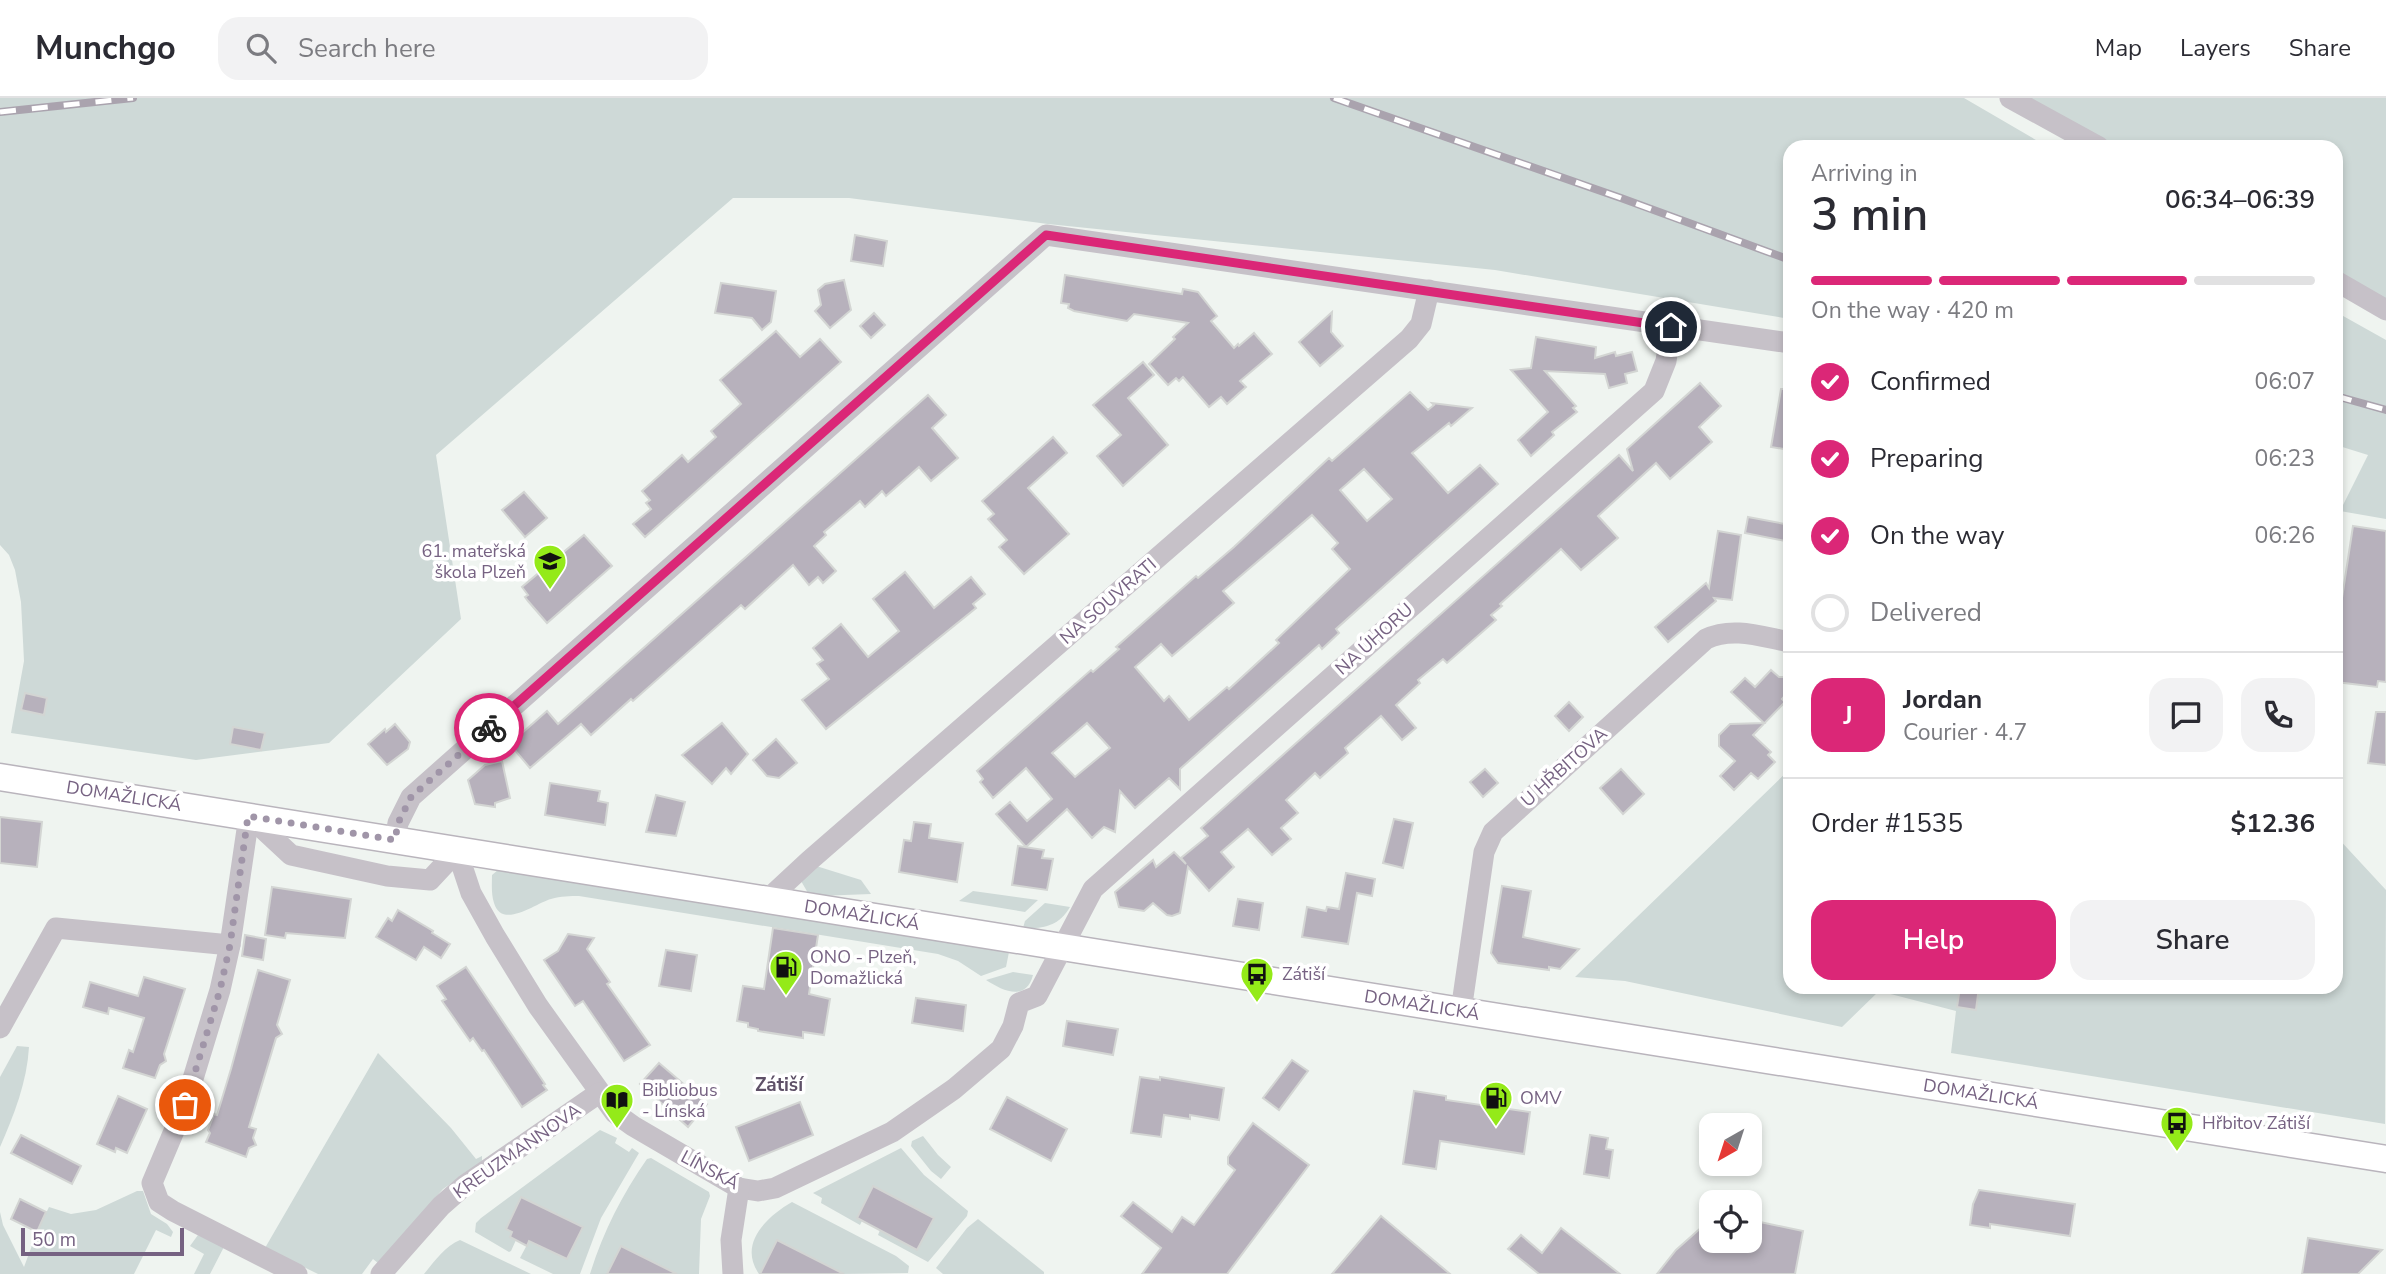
<!DOCTYPE html>
<meta charset="utf-8">
<style>
body{margin:0;font-family:"Nunito Sans",sans-serif;background:#f2f2f3;color:#2b2b33;height:100vh;display:flex;flex-direction:column;font-size:26px;white-space:nowrap}
*{box-sizing:border-box;margin:0}
p{font-size:23px;color:#7c7c81}
.icon{flex:none;width:38px;height:38px;fill:none;stroke:currentColor;stroke-width:2;stroke-linecap:round;stroke-linejoin:round}
.map{position:relative;flex:1;overflow:hidden}
.sheet{position:absolute;left:1783px;top:42px;width:560px;height:854px;display:flex;flex-direction:column;background:#fff;border-radius:21px;box-shadow:0 4px 10px #0003}
.sheet>*{flex:none}
.needle{width:46px;rotate:219deg}
.controls{position:absolute;left:1699px;top:1015px;display:grid;gap:14px}
.controls a{display:grid;place-items:center;width:63px;height:63px;border-radius:14px;background:#fff;box-shadow:0 4px 10px #0003;font-size:35px}
.scale{position:absolute;left:21px;bottom:18px;width:163px;box-sizing:border-box;padding-left:7px;border:4px solid #766282;border-top:0;font-size:19px;line-height:24px;white-space:nowrap;color:#766282;-webkit-text-stroke:5px #fff;paint-order:stroke}
.pin{position:absolute;display:grid;place-items:center;width:60px;height:60px;color:#fff;margin:-30px;border:4px solid #fff;border-radius:50%;box-shadow:0 2px 7px #0007}
.courier{position:absolute;display:grid;place-items:center;width:70px;height:70px;margin:-35px;border:5px solid #db2777;border-radius:50%;background:#fff;color:#222;box-shadow:0 2px 9px #0007}
.head em{font-style:normal;font-weight:600}
.head div{display:flex;flex-direction:column-reverse}
.head{display:flex;align-items:center;justify-content:space-between;height:119px;padding:0 28px}
h1{font-size:46px;font-weight:600;line-height:52px}
.bar{display:grid;grid-template-columns:repeat(4,1fr);gap:10px 7px;align-content:center;height:84px;padding:0 28px}
.bar i{height:9px;border-radius:5px;background:#e1e1e2}
.bar .on{background:#db2777}
.bar p{grid-column:span 4}
.line{display:flex;align-items:center;gap:18px;padding:0 28px;border-top:2px solid #e1e1e2}
.line div{flex:1}
.round{display:grid;place-items:center;flex:none;width:74px;height:74px;border-radius:21px;background:#f2f2f3}
ol{padding:0 28px;list-style:none}
li{display:flex;align-items:center;gap:21px;height:77px}
li p{margin-inline-start:auto}
li .icon{padding:7px;border-radius:50%;background:#db2777;color:#fff;stroke-width:4}
li:last-child{color:#7c7c81}
li i{width:38px;height:38px;border:4px solid #e1e1e2;border-radius:50%}
.cta{display:flex;gap:14px;margin-top:auto;padding:14px 28px}
.cta a{flex:1;height:80px;border-radius:21px;background:#db2777;color:#fff;font-size:28px;font-weight:600;line-height:80px;text-align:center}
.cta a+a{background:#f2f2f3;color:#2b2b33}
header{display:flex;align-items:center;gap:42px;box-sizing:border-box;height:98px;padding:0 35px;background:#fff;border-bottom:2px solid #e1e1e2}
header strong{font-size:33px}
nav{display:flex;gap:38px;margin-inline-start:auto;font-size:24px}
.search{width:490px;height:63px;background:#f2f2f3;display:flex;align-items:center;gap:18px;box-sizing:border-box;padding:0 24px;border-radius:21px;color:#7c7c81;font-size:26px}
.map>svg:first-child{display:block}
</style>
<header>
<strong>Munchgo</strong>
<div class="search"><svg class="icon" aria-label="search" viewBox="0 0 24 24"><circle cx="10" cy="10" r="6"/><path d="M15 15l6 6"/></svg>Search here</div>
<nav><a>Map</a><a>Layers</a><a>Share</a></nav>
</header>
<div class="map">
<svg width="2386" height="1176" viewBox="0 0 2386 1176">
<rect width="100%" height="100%" fill="#eff4f0"/>
<!-- green -->
<g fill="#ced9d7">
<path d="M0 0H1964L2048 49H1790V221L1495 172 1048 126 849 100H733L436 357 461 521 329 645 196 662 11 635 24 563 21 504 15 472 9 457 0 447Z"/>
<path d="M2029 0H2386V201L2336 173V49H2119Z"/>
<path d="M2336 214 2386 242V421L2340 413 2368 357 2336 347Z"/>
<path d="M1790 671V889H2336V738L2386 792 2385 1026 1951 955 1956 913 1879 893 1842 929 1625 883 1575 879Z"/>
<path d="M813 767 861 782 871 796 818 798 808 795 801 783Z"/>
<path d="M498 772 1009 854 1006 869 981 878 958 863 938 856 579 798C570 798 561 798 551 801 536 805 502 832 494 805 491 796 492 785 492 777Z"/>
<path d="M973 793 1038 802 1025 814 959 803Z"/>
<path d="M1045 805 1070 809C1059 828 1043 831 1023 830L1025 823Z"/>
<path d="M1013 874 1033 877C1026 904 1003 893 986 882Z"/>
<path d="M17 948 29 949C27 984 14 1017 0 1049V979Z"/>
<path d="M378 955 451 1030 476 1061 482 1058V1064L443 1091 378 1165 373 1161 362 1176H318L265 1150Z"/>
<path d="M600 1032 617 1040 615 1045 629 1054 632 1050 639 1055 601 1120 580 1176H553L520 1160 529 1143 567 1161 583 1130 522 1099 506 1131 512 1134 510 1139 516 1142 511 1153 509 1154 475 1134 476 1125 481 1120Z"/>
<path d="M923 1038 938 1057 951 1069 941 1081 931 1073 911 1048 912 1043Z"/>
<path d="M901 1050 924 1077 968 1113 967 1118 928 1164 878 1137 880 1132 933 1120 874 1088 857 1119 862 1123 860 1127 821 1105 822 1100 813 1095Z"/>
<path d="M651 1060 709 1094 710 1098 701 1121 699 1176H677L621 1148 607 1176H590C603 1134 622 1097 647 1061Z"/>
<path d="M137 1093H143L151 1116 167 1126 173 1134 171 1139 156 1132 134 1176H0V1114L3 1127 24 1169 37 1134 49 1109 71 1116 96 1112Z"/>
<path d="M792 1104 896 1158 909 1168 908 1175 836 1176 777 1143 761 1174 764 1176H759C738 1146 766 1119 792 1104Z"/>
<path d="M978 1121 1044 1174V1176H943L936 1170 967 1130Z"/>
<path d="M198 1137 226 1145 210 1176H194L204 1156 190 1148Z"/>
<path d="M460 1142 531 1176H424C434 1164 445 1148 460 1142Z"/>
</g>
<!-- building -->
<g fill="#b7b1bc" stroke="#d3d5d3" stroke-width="2" fill-rule="evenodd">
<path d="M855 137 887 143 883 168 851 163Z"/>
<path d="M1065 177 1182 196 1183 191 1198 194 1217 218 1211 223 1234 250 1238 246 1239 248 1254 235 1272 256 1240 283 1246 289 1227 306 1221 299 1209 309 1183 279 1179 283 1176 280 1168 287 1149 266 1175 241 1173 239 1188 225 1134 216 1127 223 1074 213 1068 210 1069 206 1061 205Z"/>
<path d="M844 182 851 212 830 230 815 213 821 207 818 192 825 186Z"/>
<path d="M721 185 776 193 771 224 762 232 752 220 715 215Z"/>
<path d="M1332 214 1331 234 1343 248 1320 268 1299 244Z"/>
<path d="M874 215 885 227 871 240 860 228Z"/>
<path d="M776 233 800 259 820 241 841 264 645 439 633 426 651 411 646 405 650 402 642 393 682 357 688 364 716 339 711 333 741 306 720 282Z"/>
<path d="M1536 239 1596 249 1595 260 1615 254 1616 258 1632 254 1637 273 1625 276 1627 285 1609 290 1605 276 1545 273 1576 308 1573 310 1577 314 1552 334 1554 337 1531 358 1518 342 1548 314 1511 272 1531 270Z"/>
<path d="M1143 264 1154 277 1128 300 1168 347 1123 388 1097 358 1121 337 1093 307Z"/>
<path d="M1700 285 1721 308 1699 329 1712 344 1670 381 1656 365 1598 418 1618 440 1581 472 1561 451 1500 506 1502 508 1491 517 1496 522 1447 565 1443 561 1418 582 1420 585 1396 607 1416 630 1402 642 1381 618 1345 650 1348 655 1320 680 1315 675 1286 702 1298 715 1281 730 1291 741 1272 757 1248 731 1221 754 1234 769 1209 793 1188 769 1180 815 1172 818 1167 817 1153 805 1144 813 1119 809 1115 794 1153 762 1156 769 1174 754 1186 766 1181 760 1208 738 1201 730 1619 357 1633 373 1627 351Z"/>
<path d="M1781 291H1790V352L1771 349Z"/>
<path d="M1410 294 1428 312 1434 307 1432 305 1472 310 1451 328 1449 325 1412 355 1448 395 1480 367 1498 386 1336 531 1339 535 1322 551 1319 547 1180 671V691L1169 680 1135 710 1120 693 1115 734 1104 729 1092 740 1067 711 1026 749 996 716 1010 704 1027 723 1052 701 1026 670 993 700 980 684 983 681 977 673 1091 572 1093 574 1119 551 1116 549 1196 478 1198 480 1234 449 1329 360 1332 363ZM1364 371 1392 401 1367 423 1340 392ZM1312 417 1338 445 1332 451 1350 471 1276 542 1279 545 1229 591 1227 589 1189 622 1169 598 1164 603 1135 569 1161 546 1172 558 1234 505 1223 493ZM1087 625 1110 650 1075 679 1052 655Z"/>
<path d="M928 297 946 317 932 330 958 360 931 383 919 369 886 398 882 393 865 409 860 403 824 434 826 437 814 448 836 473 823 485 818 479 809 487 793 467 745 511 741 507 633 603 631 601 591 637 581 626 530 670 513 650V643L547 613 558 626Z"/>
<path d="M1053 339 1067 355 1028 390 1069 436 1024 476 999 449 1007 442 988 421 994 416 982 403Z"/>
<path d="M524 394 547 420 525 439 502 412Z"/>
<path d="M1748 419 1790 427V444L1745 435Z"/>
<path d="M2353 428 2386 433V584L2378 583 2377 589 2336 584V512L2340 513Z"/>
<path d="M1718 433 1741 437 1732 502 1714 500 1716 503 1668 544 1655 529 1706 485 1709 490Z"/>
<path d="M584 437 612 468 547 525 528 503 525 499 528 497 522 489Z"/>
<path d="M905 474 934 510 971 479 985 496 973 506 976 510 826 631 802 602 829 581 817 566 823 562 813 550 841 526 868 559 899 533 873 501Z"/>
<path d="M1771 572 1779 579H1785V585L1790 592 1782 601 1785 604 1753 637 1771 654 1768 657 1775 664 1758 681 1751 675 1734 692 1720 678 1735 663 1719 648V637L1730 626 1764 625 1731 594 1745 580 1755 589Z"/>
<path d="M25 595 47 600 44 617 21 612Z"/>
<path d="M1569 604 1583 619 1569 633 1555 618Z"/>
<path d="M2376 614H2386V667L2368 665Z"/>
<path d="M722 625 748 656 731 676 726 670 712 686 682 657Z"/>
<path d="M395 626 410 644 408 651 387 667 368 646 385 631 386 634Z"/>
<path d="M233 629 265 635 261 652 230 646Z"/>
<path d="M776 641 797 665 779 680 767 678 753 662Z"/>
<path d="M502 663 510 700 495 705V709L475 706 468 682 485 667Z"/>
<path d="M1485 671 1498 685 1483 699 1470 684Z"/>
<path d="M1621 671 1644 696 1623 716 1600 690Z"/>
<path d="M550 685 600 693 598 703 608 705 605 727 545 717Z"/>
<path d="M656 697 685 704 676 738 646 734Z"/>
<path d="M0 719 42 724 37 769 0 765Z"/>
<path d="M1394 721 1413 725 1403 770 1383 765Z"/>
<path d="M914 724 931 726 929 740 963 745 957 784 899 774 904 742 911 743Z"/>
<path d="M1018 748 1044 752 1042 760 1053 761 1047 792 1012 787Z"/>
<path d="M1346 775 1375 781 1372 798 1357 795 1348 846 1302 839 1307 809 1326 813 1327 809 1339 811Z"/>
<path d="M1502 788 1531 793 1523 839 1579 851 1560 871 1549 869V872L1498 865 1491 855Z"/>
<path d="M272 789 351 801 345 840 286 835 285 840 265 837Z"/>
<path d="M1238 801 1263 805 1259 832 1233 828Z"/>
<path d="M398 812 433 833 432 835 450 846 441 860 424 849 416 862 376 839 388 820 392 823Z"/>
<path d="M773 830 818 837 809 896 830 901 824 937 803 934V940L758 933V931L748 929V925L737 923 743 888 764 891Z"/>
<path d="M568 836 594 840 587 851 610 884 607 886 650 947 624 963 583 903 575 908 544 862 558 853Z"/>
<path d="M245 837 266 841 263 862 242 858Z"/>
<path d="M666 852 697 857 691 893 659 888Z"/>
<path d="M466 869 545 986 543 987 547 992 522 1009 484 952 482 953 473 940 470 943 442 903 446 901 437 888Z"/>
<path d="M258 872 290 882 277 927 282 936 276 940 249 1029 256 1031 253 1040 256 1047 249 1050 246 1059 206 1044 210 1035 208 1032 214 1016 217 1017 231 971Z"/>
<path d="M144 879 185 891 164 956 166 963 160 967 155 980 123 970 129 952 133 954 144 920 109 910 108 916 83 909 90 884 138 898Z"/>
<path d="M1960 889H1979L1976 912 1957 909Z"/>
<path d="M916 900 966 907 963 933 912 925Z"/>
<path d="M1067 923 1118 931 1113 957 1063 948Z"/>
<path d="M1292 962 1308 973 1279 1012 1263 1000Z"/>
<path d="M659 965 707 1006 688 1029 640 986Z"/>
<path d="M1140 979 1160 982V979L1224 990 1219 1022 1190 1017V1021L1164 1017 1161 1039 1131 1035Z"/>
<path d="M1414 993 1446 998V1002L1530 1014 1524 1056 1440 1043 1436 1071 1403 1066Z"/>
<path d="M118 998 147 1011 127 1055 116 1050 115 1054 97 1046Z"/>
<path d="M1007 999 1067 1031 1051 1063 990 1031Z"/>
<path d="M800 1004 813 1037 749 1063 736 1029Z"/>
<path d="M1253 1025 1309 1067 1227 1176H1142L1161 1150 1121 1118 1133 1104 1172 1134 1182 1119 1194 1127 1235 1072 1228 1066V1059Z"/>
<path d="M21 1037 81 1068 72 1086 11 1055Z"/>
<path d="M1590 1037 1608 1040 1606 1051 1613 1052 1609 1080 1584 1076Z"/>
<path d="M873 1088 934 1120 917 1152 857 1120Z"/>
<path d="M1979 1092 2075 1106 2070 1138 1990 1126V1130L1970 1127 1973 1106Z"/>
<path d="M521 1099 583 1129 567 1161 529 1143 527 1148 510 1139 512 1134 506 1131Z"/>
<path d="M20 1101 46 1114 37 1134 11 1121Z"/>
<path d="M1381 1118 1450 1176H1332Z"/>
<path d="M1712 1120V1143H1756L1760 1124 1803 1133 1795 1176H1657L1676 1152Z"/>
<path d="M1561 1130 1620 1176H1539L1508 1151 1521 1137 1542 1155Z"/>
<path d="M2308 1140 2382 1152 2358 1176H2302Z"/>
<path d="M777 1142 844 1176H760Z"/>
<path d="M621 1148 677 1176H607Z"/>
</g>
<g fill="none" stroke-linecap="round" stroke-linejoin="round">
<defs>
<path id="major" d="M0 679 2386 1061"/>
</defs>
<!-- major casing -->
<use href="#major" stroke="#b9b4bc" stroke-width="29"/>
<!-- minor -->
<g stroke="#c6c1c8" stroke-width="21">
<path d="M2010 0 2099 49"/>
<path d="M2336 183 2386 212"/>
<path d="M249 718 291 757 387 778 430 782 457 753 471 795 495 838 538 908 615 1015 633 1028 739 1090 758 1093 775 1090 892 1034 954 991 1001 951 1013 928 1019 905 1037 898 1093 791 1654 293 1666 263 1671 229"/>
<path d="M249 718 230 847 220 892 185 1007 152 1085 159 1104 173 1113 297 1176"/>
<path d="M395 742 398 725 411 699 1046 137 1790 245"/>
<path d="M767 802 809 763 1409 241 1421 226 1429 192"/>
<path d="M1461 913 1484 754 1493 734 1706 541C1733 528 1762 539 1790 544"/>
<path d="M0 930 56 830 230 847"/>
<path d="M381 1176 441 1108 465 1087 599 995"/>
<path d="M733 1176 731 1142 739 1090"/>
</g>
<!-- major -->
<use href="#major" stroke="#fff" stroke-width="26"/>
<defs>
<g id="rail">
<path d="M1334 0 1621 100 1790 162"/>
<path d="M0 14 133 0"/>
<path d="M2336 298 2386 312"/>
</g>
</defs>
<!-- rail casing -->
<use href="#rail" stroke="#aaa3ae" stroke-width="8"/>
<!-- rail -->
<use href="#rail" stroke="#fff" stroke-width="5" stroke-dasharray="16" stroke-linecap="butt"/>
</g>
<g fill="none" stroke-linecap="round" stroke-linejoin="round">
<!-- done -->
<path stroke="#a095a8" stroke-width="7" stroke-dasharray="0 12.6" d="M185 1007 220 892 230 847 248 718 395 742 398 725 411 699 489 630"/>
<!-- route -->
<path stroke="#db2777" stroke-width="9" d="M489 630 1046 137 1671 229"/>
</g>
<!-- icons -->
<defs>
<symbol id="school-pin" viewBox="-11 -11 22 30"><path d="M0 17L-7.5 6A9.5 9.5 0 1 1 7.5 6Z" fill="#94ea19" stroke="#fff"/><path d="M0-5L7-2L0 1L-7-2ZM-4 1L0 2.5L4 1V4Q0 6-4 4Z" fill="#111"/></symbol>
<symbol id="fuel-pin" viewBox="-11 -11 22 30"><path d="M0 17L-7.5 6A9.5 9.5 0 1 1 7.5 6Z" fill="#94ea19" stroke="#fff"/><path d="M-5.5-6h7V0h2V4h1.3V-2.5L3-4.5l.8-.8L6-3V5H2.5V1h-1V6h-7ZM-4.2-4.7v3.2H.2V-4.7Z" fill="#111"/></symbol>
<symbol id="bus-pin" viewBox="-11 -11 22 30"><path d="M0 17L-7.5 6A9.5 9.5 0 1 1 7.5 6Z" fill="#94ea19" stroke="#fff"/><path d="M-5-6H5V4H4V6H2V4H-2V6H-4V4H-5ZM-3.5-4V0h7V-4ZM-3.5 1.2v1.5H-2V1.2ZM2 1.2v1.5H3.5V1.2Z" fill="#111"/></symbol>
<symbol id="library-pin" viewBox="-11 -11 22 30"><path d="M0 17L-7.5 6A9.5 9.5 0 1 1 7.5 6Z" fill="#94ea19" stroke="#fff"/><path d="M-6-4Q-3-5.5-.7-3.5V5Q-3 3-6 4ZM6-4Q3-5.5 .7-3.5V5Q3 3 6 4Z" fill="#111"/></symbol>
</defs>
<g fill-rule="evenodd">
<use href="#school-pin" x="531" y="444" width="38" height="52"/>
<use href="#fuel-pin" x="767" y="850" width="38" height="52"/>
<use href="#bus-pin" x="1238" y="857" width="38" height="52"/>
<use href="#fuel-pin" x="1477" y="981" width="38" height="52"/>
<use href="#library-pin" x="598" y="983" width="38" height="52"/>
<use href="#bus-pin" x="2158" y="1006" width="38" height="52"/>
</g>
<g text-anchor="middle" stroke-width="7" stroke-linejoin="round" paint-order="stroke">
<!-- poi labels -->
<g font-size="18" fill="#766282" stroke="#fff" text-anchor="start">
<text x="526" y="459" text-anchor="end">61. mateřská<tspan x="526" dy="21">škola Plzeň</tspan></text>
<text x="810" y="865">ONO - Plzeň,<tspan x="810" dy="21">Domažlická</tspan></text>
<text x="1282" y="882">Zátiší</text>
<text x="642" y="998">Bibliobus<tspan x="642" dy="21">- Línská</tspan></text>
<text x="1520" y="1006">OMV</text>
<text x="2202" y="1031">Hřbitov Zátiší</text>
</g>
<!-- street labels -->
<g font-size="18" fill="#766282" stroke="#fff">
<text transform="translate(1108 503) rotate(-41)" y="6">NA SOUVRATI</text>
<text transform="translate(1374 541) rotate(-42)" y="6">NA ÚHORU</text>
<text transform="translate(1564 669) rotate(-42)" y="6">U HŘBITOVA</text>
<text transform="translate(124 698) rotate(9)" y="6">DOMAŽLICKÁ</text>
<text transform="translate(862 817) rotate(9)" y="6">DOMAŽLICKÁ</text>
<text transform="translate(1422 907) rotate(9)" y="6">DOMAŽLICKÁ</text>
<text transform="translate(1981 996) rotate(9)" y="6">DOMAŽLICKÁ</text>
<text transform="translate(517 1053) rotate(-35)" y="6">KREUZMANNOVA</text>
<text transform="translate(710 1072) rotate(28)" y="6">LÍNSKÁ</text>
</g>
<!-- neighbourhood labels -->
<g font-size="19" font-weight="bold" fill="#5e5067" stroke="#fff">
<text x="779" y="993">Zátiší</text>
</g>
</g>
</svg>
<div class="controls">
<a><svg class="needle" viewBox="-14 -14 28 28"><path d="M0-13l5 13h-10z" fill="#e53935"/><path d="M0 13l5-13h-10z" fill="#7c7c81"/></svg></a>
<a><svg class="icon" aria-label="locate" viewBox="0 0 24 24"><circle cx="12" cy="12" r="6"/><path d="M12 2v4M12 18v4M2 12h4M18 12h4"/></svg></a>
</div>
<div class="scale">50 m</div>
<div class="pin" style="left:185px;top:1007px;background:#ea580c"><svg class="icon" aria-label="bag" viewBox="0 0 24 24"><path d="M5 8h14l-1 12H6zM9 8a3 3 0 0 1 6 0"/></svg></div>
<div class="pin" style="left:1671px;top:229px;background:#1f2937"><svg class="icon" aria-label="home" viewBox="0 0 24 24"><path d="M3 11l9-7 9 7M6 9v11h12V9"/></svg></div>
<div class="courier" style="left:489px;top:630px"><svg class="icon" aria-label="bike" viewBox="0 0 24 24"><circle cx="6" cy="16" r="4"/><circle cx="18" cy="16" r="4"/><path d="M6 16l4-8h5l3 8M10 8l3 8H6M13 5h3"/></svg></div>
<section class="sheet">
<div class="head"><div><h1>3 min</h1><p>Arriving in</p></div><em>06:34–06:39</em></div>
<div class="bar"><i class="on"></i><i class="on"></i><i class="on"></i><i></i><p>On the way · 420 m</p></div>
<ol>
<li><svg class="icon" aria-label="check" viewBox="0 0 24 24"><path d="M5 12l5 5 9-10"/></svg>Confirmed<p>06:07</p></li>
<li><svg class="icon" aria-label="check" viewBox="0 0 24 24"><path d="M5 12l5 5 9-10"/></svg>Preparing<p>06:23</p></li>
<li><svg class="icon" aria-label="check" viewBox="0 0 24 24"><path d="M5 12l5 5 9-10"/></svg>On the way<p>06:26</p></li>
<li><i></i>Delivered</li>
</ol>
<div class="line" style="height:126px"><b class="round" style="background:#db2777;color:#fff">J</b><div><b>Jordan</b><p>Courier · 4.7</p></div><a class="round"><svg class="icon" aria-label="chat" viewBox="0 0 24 24"><path d="M4 5h16v11H9l-5 4z"/></svg></a><a class="round"><svg class="icon" aria-label="phone" viewBox="0 0 24 24"><path d="M5 4h4l2 5-3 2q2 4 5 5l2-3 5 2v4C11 20 4 13 5 4z"/></svg></a></div>
<div class="line" style="height:91px"><div>Order #1535</div><b>$12.36</b></div>
<div class="cta"><a>Help</a><a>Share</a></div>
</section>
</div>
